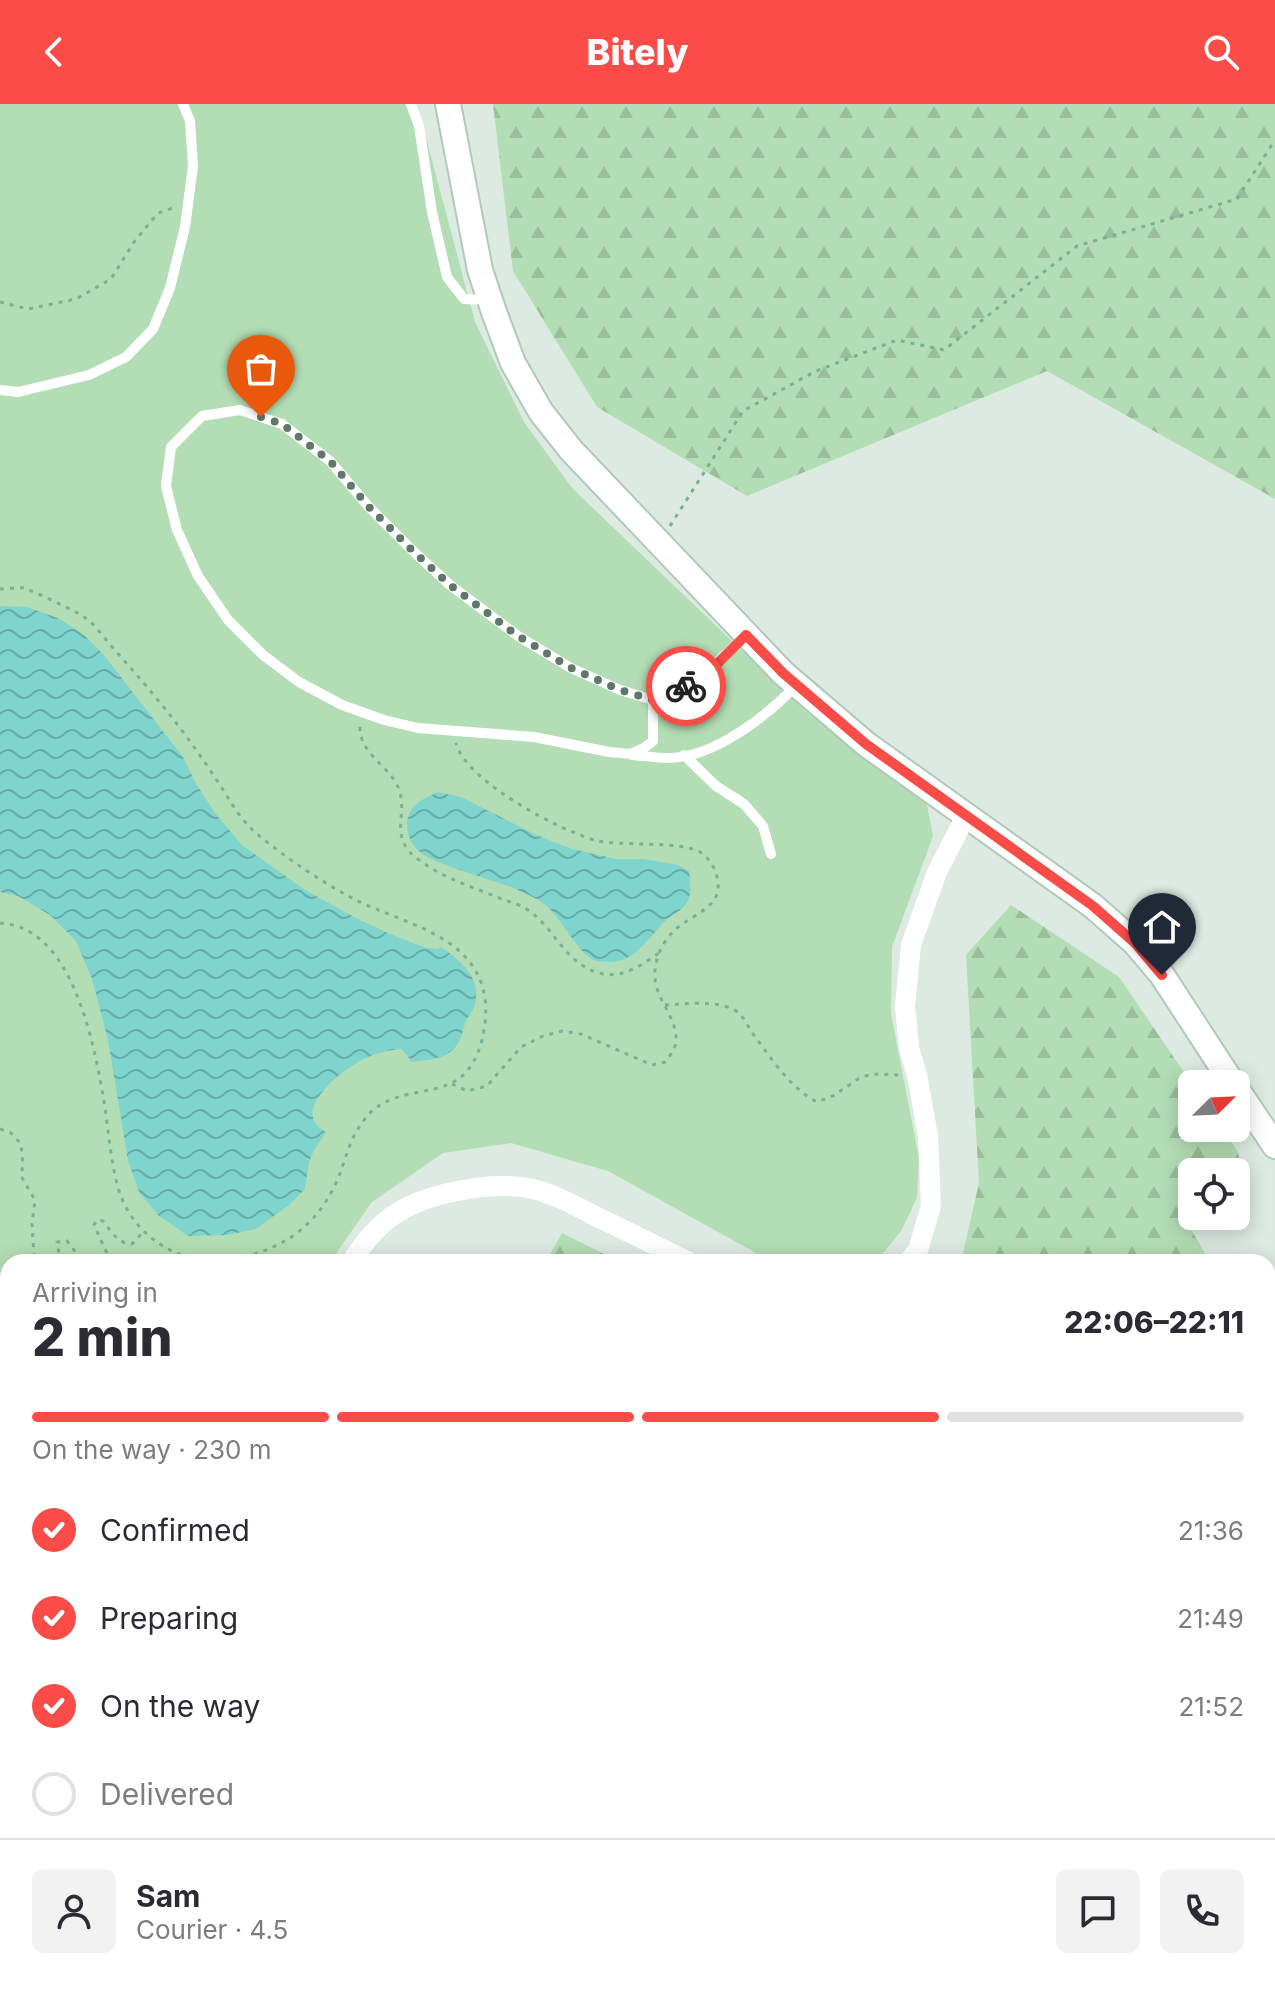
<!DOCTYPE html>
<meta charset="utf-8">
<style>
body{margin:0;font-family:Inter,sans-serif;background:#f2f2f3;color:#2b2b33;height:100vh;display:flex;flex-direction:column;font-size:30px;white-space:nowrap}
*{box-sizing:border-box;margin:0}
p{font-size:26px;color:#7c7c81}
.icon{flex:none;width:44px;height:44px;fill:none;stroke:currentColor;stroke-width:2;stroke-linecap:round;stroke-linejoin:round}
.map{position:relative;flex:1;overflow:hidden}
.details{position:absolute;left:0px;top:1150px;width:1276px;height:746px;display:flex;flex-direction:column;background:#fff;border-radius:24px 24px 0 0;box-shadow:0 4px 20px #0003}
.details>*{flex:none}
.needle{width:52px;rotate:66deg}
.tools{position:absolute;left:1178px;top:966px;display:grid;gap:16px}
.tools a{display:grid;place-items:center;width:72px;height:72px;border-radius:12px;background:#fff;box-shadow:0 4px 20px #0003;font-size:40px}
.pin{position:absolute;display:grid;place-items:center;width:68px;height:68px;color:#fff;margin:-82px -34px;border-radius:50% 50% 50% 0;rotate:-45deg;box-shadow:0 0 8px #0007}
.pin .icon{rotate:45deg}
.courier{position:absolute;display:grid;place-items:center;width:80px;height:80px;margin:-40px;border:6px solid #fc4c48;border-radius:50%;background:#fff;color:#222;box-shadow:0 2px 10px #0007}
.overview em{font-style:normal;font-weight:800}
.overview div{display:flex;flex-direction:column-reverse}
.overview{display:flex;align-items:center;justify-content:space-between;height:136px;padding:0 32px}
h1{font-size:52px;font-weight:800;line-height:60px}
.bar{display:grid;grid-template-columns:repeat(4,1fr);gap:12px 8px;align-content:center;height:96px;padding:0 32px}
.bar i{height:10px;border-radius:6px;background:#e1e1e2}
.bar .active{background:#fc4c48}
.bar p{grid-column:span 4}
.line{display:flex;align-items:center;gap:20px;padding:0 32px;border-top:2px solid #e1e1e2}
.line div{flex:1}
.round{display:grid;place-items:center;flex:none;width:84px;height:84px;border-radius:12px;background:#f2f2f3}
ol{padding:0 32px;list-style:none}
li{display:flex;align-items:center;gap:24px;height:88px}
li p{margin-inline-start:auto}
li .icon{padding:8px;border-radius:50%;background:#fc4c48;color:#fff;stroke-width:4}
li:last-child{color:#7c7c81}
li i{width:44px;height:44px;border:4px solid #e1e1e2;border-radius:50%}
header{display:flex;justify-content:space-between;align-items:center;height:104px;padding:0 32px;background:#fc4c48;color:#fff;font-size:36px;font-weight:800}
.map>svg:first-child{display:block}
</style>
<header><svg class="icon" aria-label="back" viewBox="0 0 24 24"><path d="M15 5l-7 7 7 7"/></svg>Bitely<svg class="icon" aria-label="search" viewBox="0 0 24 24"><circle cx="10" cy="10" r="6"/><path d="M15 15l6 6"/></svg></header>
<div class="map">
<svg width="1275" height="1895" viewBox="0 0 1275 1895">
<defs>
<pattern id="forest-firs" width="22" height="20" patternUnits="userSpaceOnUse" patternTransform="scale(2)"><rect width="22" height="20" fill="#b3ddb5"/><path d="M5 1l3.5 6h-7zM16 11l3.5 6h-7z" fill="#9abe9c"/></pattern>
<pattern id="water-waves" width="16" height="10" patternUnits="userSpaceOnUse" patternTransform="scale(2)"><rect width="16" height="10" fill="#7fd4ce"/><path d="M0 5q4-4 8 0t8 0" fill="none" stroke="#67ada7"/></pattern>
</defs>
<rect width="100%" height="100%" fill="#dceae1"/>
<!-- forest -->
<g fill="url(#forest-firs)" fill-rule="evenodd">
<path d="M493 0H1275V395L1047 267 747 392 597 303 513 167Z"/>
<path d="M1011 801 1119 873 1192 980V1024H1222L1238 1048 1248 1098 1233 1115 1184 1113 1210 1158H1062L1053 1150 1050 1158H961L979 1079 966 851ZM1192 1068H1236V1112H1192Z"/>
<path d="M562 1129 620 1158H546Z"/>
<path d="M1268 1202 1275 1216V1293L1268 1291Z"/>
<path d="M8 1611V1888H825L826 1895H47L45 1893 35 1895H0V1615Z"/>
<path d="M1268 1658 1275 1692V1715L1268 1718Z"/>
</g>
<!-- park -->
<path fill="#b3ddb5" d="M0 0H417L475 218 524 318 572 384 806 608 926 696 933 732 892 843 891 910 919 1054 917 1094 901 1127 880 1153 858 1158H772L608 1067 511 1039 443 1049 372 1098 330 1158H8V1282L0 1280Z"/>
<!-- water -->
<g fill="url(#water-waves)">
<path d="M0 502 27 503 60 515 84 531 103 550 183 653 195 678 215 709 242 741 305 786 358 815 390 830 426 844 438 845 441 843C460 856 482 874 475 900 474 906 469 911 466 917 463 924 462 934 457 941 446 956 427 956 411 958L407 951 401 945C388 946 376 949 364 955 343 965 287 1008 326 1028L313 1048 309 1058 305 1085 289 1101 256 1125 227 1131 188 1132 158 1111 139 1088 128 1057 108 936 92 875 76 837 50 811 18 792 0 788Z"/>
<path d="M438 688 461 693 536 731 572 745 616 755H644L678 761 689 767C690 777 692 788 688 797 682 807 673 810 665 817 648 834 635 859 608 858 604 857 600 858 596 857 577 850 561 812 543 799 517 781 471 772 441 759 432 755 422 752 415 743 410 738 407 728 407 721 407 703 423 694 438 688Z"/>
</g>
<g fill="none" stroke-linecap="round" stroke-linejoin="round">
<defs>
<g id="secondary">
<path d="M448 0 480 166 494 208 513 259 541 308 571 346 783 569 866 640 1093 802 1135 839 1162 871 1233 980"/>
<path d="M1236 984 1275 1042"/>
</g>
</defs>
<!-- secondary casing -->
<use href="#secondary" stroke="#afcaba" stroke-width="28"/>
<!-- path -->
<g stroke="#7ab093" stroke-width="3" stroke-dasharray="4 6" stroke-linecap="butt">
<path d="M0 198 28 205 76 195 111 175 134 138 158 109 173 104"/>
<path d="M670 422 743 307 816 267 897 236 944 246 1077 142 1237 95 1275 36"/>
<path d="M0 485C7 485 17 483 24 484 31 486 78 508 84 513 95 520 104 534 113 544 149 584 184 626 214 672 228 692 238 714 257 730 285 753 320 777 352 794 401 820 475 829 485 894 487 907 485 923 482 936 464 1004 414 974 373 1006 367 1011 362 1019 358 1025 347 1042 344 1063 335 1081 311 1132 268 1152 214 1158"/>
<path d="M360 623C359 649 389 662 398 683 409 708 389 731 414 752 439 773 473 783 502 795 509 798 518 800 525 804 556 823 563 861 603 870 624 874 643 860 659 849"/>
<path d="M0 819C8 820 17 821 24 825 77 849 95 945 104 997 108 1023 110 1050 116 1076 127 1124 164 1152 211 1158"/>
<path d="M665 901C686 900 721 895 739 909 744 914 749 924 753 930 771 954 790 984 817 998L833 992 861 973 874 970 899 971"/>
<path d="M452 980 467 987 487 982 521 943 543 932 562 927 581 930 652 961 665 958C670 951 676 945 676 936 677 914 656 895 655 874 654 868 656 861 657 855 660 844 667 833 676 825 691 811 721 804 718 779 717 767 710 754 700 748 681 737 622 742 598 737 562 728 465 677 456 639"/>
<path d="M0 1025 11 1029 21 1040 23 1060 21 1072 35 1096 32 1120 34 1151 37 1158"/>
<path d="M56 1158 59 1150 57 1138 67 1137 73 1144 79 1158"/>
<path d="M111 1158 94 1121 97 1116 103 1117C111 1127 118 1140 132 1140L144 1127"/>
</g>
<!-- lane -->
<g stroke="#fff" stroke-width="10">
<path d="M411 0 419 22 432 108 447 173 464 195 488 196"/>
<path d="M0 286 18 288 89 271 126 253 153 225 170 184 185 123 193 62 190 17 183 0"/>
<path d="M240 306 282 320 330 357 368 402 413 447 450 481 518 532 571 564 620 586 653 596V637L644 644 630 650 609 648 534 633 418 624 384 616 342 601 299 578 263 551 228 516 198 472 177 426 166 382 171 343 202 312Z"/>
<path d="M653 596C691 584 718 559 746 531"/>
<path d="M632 651C644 652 657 654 670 654 714 653 768 612 797 580"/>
<path d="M684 651 716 682 744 700 763 722 771 750"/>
</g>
<!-- street -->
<g stroke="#fff" stroke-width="20">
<path d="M351 1158C361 1143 373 1127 387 1116 420 1089 492 1076 533 1085 554 1090 576 1102 595 1112 627 1127 658 1143 689 1158"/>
<path d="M908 1158 918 1146 931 1102 928 1032 917 971 909 944 905 902 911 841 937 768 966 712"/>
<path d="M0 1308 8 1309"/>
<path d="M0 1479H8"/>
</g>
<!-- secondary -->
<use href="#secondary" stroke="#fff" stroke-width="24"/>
</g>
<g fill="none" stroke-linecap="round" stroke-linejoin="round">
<!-- done -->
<path stroke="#60786b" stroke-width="8" stroke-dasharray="0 14.4" d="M261 313 282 320 330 357 368 402 413 447 450 481 518 532 571 564 620 586 653 596 672 590 686 582"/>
<!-- route -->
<path stroke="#fc4c48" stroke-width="10" d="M686 582 718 559 746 531 783 569 866 640 1093 802 1135 839 1162 871"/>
</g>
</svg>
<div class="tools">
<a><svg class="needle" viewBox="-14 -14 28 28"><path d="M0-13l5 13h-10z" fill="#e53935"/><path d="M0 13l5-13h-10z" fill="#7c7c81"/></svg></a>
<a><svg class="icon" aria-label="locate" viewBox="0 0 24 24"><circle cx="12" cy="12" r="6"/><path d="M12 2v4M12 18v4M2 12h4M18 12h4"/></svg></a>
</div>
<div class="pin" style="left:261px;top:313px;background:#ea580c"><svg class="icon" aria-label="bag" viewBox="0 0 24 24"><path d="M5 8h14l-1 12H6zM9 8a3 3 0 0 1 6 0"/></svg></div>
<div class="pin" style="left:1162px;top:871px;background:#1f2937"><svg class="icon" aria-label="home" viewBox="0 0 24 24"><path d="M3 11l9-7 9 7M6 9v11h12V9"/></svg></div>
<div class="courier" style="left:686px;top:582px"><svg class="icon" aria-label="bike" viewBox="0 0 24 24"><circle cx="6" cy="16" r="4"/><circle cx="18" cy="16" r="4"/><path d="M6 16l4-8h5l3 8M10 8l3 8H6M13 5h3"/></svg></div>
<section class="details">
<div class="overview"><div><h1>2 min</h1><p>Arriving in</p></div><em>22:06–22:11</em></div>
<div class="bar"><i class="active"></i><i class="active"></i><i class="active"></i><i></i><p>On the way · 230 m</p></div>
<ol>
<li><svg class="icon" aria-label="check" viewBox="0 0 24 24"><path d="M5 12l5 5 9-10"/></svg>Confirmed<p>21:36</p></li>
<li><svg class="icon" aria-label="check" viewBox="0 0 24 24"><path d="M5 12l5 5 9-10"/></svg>Preparing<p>21:49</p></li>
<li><svg class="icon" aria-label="check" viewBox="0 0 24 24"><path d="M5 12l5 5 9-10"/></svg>On the way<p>21:52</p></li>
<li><i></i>Delivered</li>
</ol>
<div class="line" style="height:144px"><a class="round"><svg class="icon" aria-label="person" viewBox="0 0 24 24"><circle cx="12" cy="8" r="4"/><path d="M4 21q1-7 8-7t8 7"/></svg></a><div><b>Sam</b><p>Courier · 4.5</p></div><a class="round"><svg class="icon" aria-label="chat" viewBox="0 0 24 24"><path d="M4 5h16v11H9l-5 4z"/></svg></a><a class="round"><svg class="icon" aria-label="phone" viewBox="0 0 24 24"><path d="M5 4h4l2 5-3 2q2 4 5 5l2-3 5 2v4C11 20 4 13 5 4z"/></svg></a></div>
</section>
</div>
